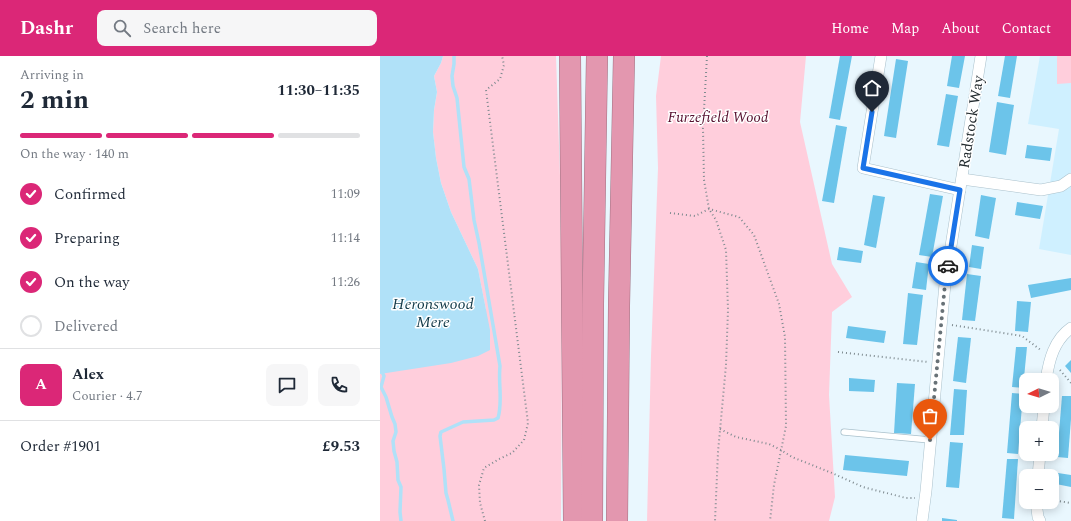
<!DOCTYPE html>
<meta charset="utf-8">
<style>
body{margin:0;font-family:Spectral,serif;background:#f6f6f7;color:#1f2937;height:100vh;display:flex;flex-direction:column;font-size:15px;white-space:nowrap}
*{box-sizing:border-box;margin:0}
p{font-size:13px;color:#747a83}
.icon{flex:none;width:22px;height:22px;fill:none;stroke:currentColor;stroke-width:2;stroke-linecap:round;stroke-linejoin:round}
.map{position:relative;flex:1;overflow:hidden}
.drawer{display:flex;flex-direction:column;background:#fff;width:380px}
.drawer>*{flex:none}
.needle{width:26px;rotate:265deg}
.controls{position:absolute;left:639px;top:317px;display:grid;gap:8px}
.controls a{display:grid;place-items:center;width:40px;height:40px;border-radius:8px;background:#fff;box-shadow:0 2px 10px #0003;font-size:20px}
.pin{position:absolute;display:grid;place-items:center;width:34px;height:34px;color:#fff;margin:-41px -17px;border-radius:50% 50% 50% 0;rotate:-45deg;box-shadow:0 0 4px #0007}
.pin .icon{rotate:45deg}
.courier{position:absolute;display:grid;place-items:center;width:40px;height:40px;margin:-20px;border:3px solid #1a73e8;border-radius:50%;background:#fff;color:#222;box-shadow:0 1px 5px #0007}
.head em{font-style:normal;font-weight:700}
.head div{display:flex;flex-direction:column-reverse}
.head{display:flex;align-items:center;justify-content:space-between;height:68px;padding:0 20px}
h1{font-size:26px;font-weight:700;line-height:30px}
.bar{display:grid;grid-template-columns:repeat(4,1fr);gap:6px 4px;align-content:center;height:48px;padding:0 20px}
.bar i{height:5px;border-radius:3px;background:#e0e1e3}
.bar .current{background:#db2777}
.bar p{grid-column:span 4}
.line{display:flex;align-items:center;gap:10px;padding:0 20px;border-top:1px solid #e0e1e3}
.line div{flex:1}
.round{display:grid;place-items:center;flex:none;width:42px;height:42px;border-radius:8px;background:#f6f6f7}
ol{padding:0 20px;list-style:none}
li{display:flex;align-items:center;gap:12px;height:44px}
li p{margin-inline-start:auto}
li .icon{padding:4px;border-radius:50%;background:#db2777;color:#fff;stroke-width:4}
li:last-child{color:#747a83}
li i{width:22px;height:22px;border:2px solid #e0e1e3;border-radius:50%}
header{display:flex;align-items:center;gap:24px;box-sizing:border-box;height:56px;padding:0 20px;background:#db2777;color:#fff}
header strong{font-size:19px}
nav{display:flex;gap:22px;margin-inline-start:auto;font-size:14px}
.search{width:280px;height:36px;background:#f6f6f7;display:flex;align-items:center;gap:10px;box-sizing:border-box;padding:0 14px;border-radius:8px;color:#747a83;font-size:15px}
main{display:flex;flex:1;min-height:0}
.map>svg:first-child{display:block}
</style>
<header>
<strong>Dashr</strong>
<div class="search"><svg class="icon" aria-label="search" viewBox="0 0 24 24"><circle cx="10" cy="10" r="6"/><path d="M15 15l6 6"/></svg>Search here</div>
<nav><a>Home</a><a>Map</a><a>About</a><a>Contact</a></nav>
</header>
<main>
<section class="drawer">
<div class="head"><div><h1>2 min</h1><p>Arriving in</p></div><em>11:30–11:35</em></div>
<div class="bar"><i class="current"></i><i class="current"></i><i class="current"></i><i></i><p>On the way · 140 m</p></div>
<ol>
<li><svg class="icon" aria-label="check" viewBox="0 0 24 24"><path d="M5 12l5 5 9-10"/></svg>Confirmed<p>11:09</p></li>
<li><svg class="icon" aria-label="check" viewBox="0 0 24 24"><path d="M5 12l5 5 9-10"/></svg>Preparing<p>11:14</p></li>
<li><svg class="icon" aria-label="check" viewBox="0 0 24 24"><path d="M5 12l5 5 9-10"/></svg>On the way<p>11:26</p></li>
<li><i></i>Delivered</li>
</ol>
<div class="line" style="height:72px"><b class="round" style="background:#db2777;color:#fff">A</b><div><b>Alex</b><p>Courier · 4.7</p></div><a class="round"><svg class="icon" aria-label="chat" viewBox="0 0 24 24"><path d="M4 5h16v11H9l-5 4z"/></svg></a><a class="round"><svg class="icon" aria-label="phone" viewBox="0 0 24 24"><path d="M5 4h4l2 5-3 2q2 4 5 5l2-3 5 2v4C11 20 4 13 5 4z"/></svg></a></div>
<div class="line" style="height:52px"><div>Order #1901</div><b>£9.53</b></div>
</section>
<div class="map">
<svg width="691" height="465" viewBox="0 0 691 465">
<rect width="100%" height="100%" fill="#e9f7fe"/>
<!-- built -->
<path fill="#cff0ff" d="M660 0H691V199L659 193 679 73 648 68Z"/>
<!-- green -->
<g fill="#ffcedc">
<path d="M63 0H176L180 120 182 259 181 465H0V318H3L106 254 98 213 71 156 61 127 56 102 53 76 54 54 57 36 54 20 61 7Z"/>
<path d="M281 0H426L420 66 452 208 472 241 452 256 449 339 455 441 449 465H267L271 300 278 112 276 40Z"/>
<path d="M677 0H691V27L677 28Z"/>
</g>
<!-- water -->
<path fill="#b0e1f8" d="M0 0H63L61 7 54 20 57 36 54 54 53 76 56 102 61 127 71 156 98 213 110 274V294L98 300 71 307 0 318Z"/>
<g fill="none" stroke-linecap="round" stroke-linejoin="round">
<!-- stream -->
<g stroke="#b0e1f8" stroke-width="3.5">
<path d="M3 318 4 320 1 331 6 341 12 361 15 368 16 376 13 385 14 395 17 406 18 424 21 431 20 456 21 465"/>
<path d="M73 465 68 444 66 437 64 413 60 380 61 376 83 366 114 364 118 362C123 345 118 327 120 310L99 187 94 164 89 123 84 111 77 42 73 30 72 20 74 8V0"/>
</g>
</g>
<!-- building -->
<g fill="#6cc4ea">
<path d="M460 0H472L460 64 449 62Z"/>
<path d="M572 0H585L579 32 567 30Z"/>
<path d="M625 0H637L630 42 618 40Z"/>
<path d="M516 3 528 5 516 82 504 80Z"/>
<path d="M566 38 578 40 569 91 557 89Z"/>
<path d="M617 46 634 49 626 99 609 96Z"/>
<path d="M456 69 467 71 454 147 442 145Z"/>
<path d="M647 89 672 92 670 105 645 102Z"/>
<path d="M550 138 563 140 552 201 539 199Z"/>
<path d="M493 139 505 141 496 192 484 189Z"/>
<path d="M601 139 616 142 609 183 595 180Z"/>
<path d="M637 146 663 150 660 163 635 159Z"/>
<path d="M592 189 604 191 601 213 589 211Z"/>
<path d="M459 191 483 195 481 207 457 204Z"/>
<path d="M536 206 549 208 546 234 532 232Z"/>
<path d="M587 218 601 220 595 265 582 264Z"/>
<path d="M691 222V234L651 242 648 229Z"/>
<path d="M528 237 543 239 537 289 523 288Z"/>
<path d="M637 245 651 246 648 276 635 275Z"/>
<path d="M468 270 506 275 504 287 466 282Z"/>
<path d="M578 281 591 282 586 327 573 325Z"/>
<path d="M636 291H647L643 332 632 331Z"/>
<path d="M691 304V317L685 310Z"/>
<path d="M469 322 495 324 494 336 469 335Z"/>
<path d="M517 327 535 328 531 378 514 377Z"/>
<path d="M574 333 587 334 584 379H570Z"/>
<path d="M632 337 643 338 638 398 627 397Z"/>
<path d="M682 340H691V363L688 402 677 401Z"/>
<path d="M570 386 583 387 579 432 566 431Z"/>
<path d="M465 399 529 405 527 420 463 414Z"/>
<path d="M627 403H638L634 463 622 462Z"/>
<path d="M678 417 691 419V431L676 428Z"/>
<path d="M562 462 577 464V465H562Z"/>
</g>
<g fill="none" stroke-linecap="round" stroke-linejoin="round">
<defs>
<path id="lane" d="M464 376 550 384"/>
<g id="street">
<path d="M501 0 483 112 580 134"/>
<path d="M582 123 661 134 681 130 691 123"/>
<path d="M666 324C669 304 674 284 691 272"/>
<path d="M662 372 664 350"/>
<path d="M658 420 660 398"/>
<path d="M656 446 658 461 660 465"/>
<path d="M542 465 546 435 565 228 601 0"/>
</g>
<g id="highway">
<path d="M190 0 194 465"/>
<path d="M212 465 213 248 217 0"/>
<path d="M237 465 239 250 244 0"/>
</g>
</defs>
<!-- lane casing -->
<use href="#lane" stroke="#aac1cc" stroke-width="7"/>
<!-- street casing -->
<use href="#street" stroke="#aac1cc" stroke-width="12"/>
<!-- highway casing -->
<use href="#highway" stroke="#9f7182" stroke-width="22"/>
<!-- path -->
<g stroke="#7e8a8f" stroke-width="2" stroke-dasharray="1 3" stroke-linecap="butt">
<path d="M327 0 323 72 324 124 329 153 336 164 346 194 348 254 346 309 338 396 335 465"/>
<path d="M290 157 315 160 329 153 359 161 374 179 399 248 405 281 406 370 394 429 390 465"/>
<path d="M572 269 642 280 662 295"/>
<path d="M458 296 548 306"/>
<path d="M680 314 691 327"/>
<path d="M340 373 356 381 389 388 401 394 412 401 452 417 483 431 526 442H535"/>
<path d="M672 444 691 447"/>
<path d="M105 465 100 447 99 429 104 412 119 403 132 397 144 384 148 367 106 34 120 23 124 9 122 0"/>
</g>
<!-- lane -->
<use href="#lane" stroke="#fff" stroke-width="5.5"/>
<!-- street -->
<use href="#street" stroke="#fff" stroke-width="11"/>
<!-- highway -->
<use href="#highway" stroke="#e397af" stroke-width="21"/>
</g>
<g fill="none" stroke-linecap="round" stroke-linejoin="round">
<!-- done -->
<path stroke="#687277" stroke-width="4" stroke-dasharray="0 7.2" d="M550 384 565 228 568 210"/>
<!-- route -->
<path stroke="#1a73e8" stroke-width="5" d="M492 56 483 112 580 134 568 210"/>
</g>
<g text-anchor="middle" stroke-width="3" stroke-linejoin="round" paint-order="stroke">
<!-- park labels -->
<g font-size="15" font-style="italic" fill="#56102f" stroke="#fff">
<text x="338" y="66">Furzefield Wood</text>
</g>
<!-- street labels -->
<g font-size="15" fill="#222b2f" stroke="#fff">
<text transform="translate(591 66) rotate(-81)" y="5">Radstock Way</text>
</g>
<!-- water labels -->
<g font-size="16" font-style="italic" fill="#133b4a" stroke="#fff">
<text x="53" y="253">Heronswood<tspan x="53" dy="18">Mere</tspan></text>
</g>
</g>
</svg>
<div class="controls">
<a><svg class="needle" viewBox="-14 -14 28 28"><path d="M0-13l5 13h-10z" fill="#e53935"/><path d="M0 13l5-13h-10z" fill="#747a83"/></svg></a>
<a>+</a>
<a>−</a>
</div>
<div class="pin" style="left:550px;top:384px;background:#ea580c"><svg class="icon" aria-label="bag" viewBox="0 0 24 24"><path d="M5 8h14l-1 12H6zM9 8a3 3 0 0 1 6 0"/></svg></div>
<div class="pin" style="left:492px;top:56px;background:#1f2937"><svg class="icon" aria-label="home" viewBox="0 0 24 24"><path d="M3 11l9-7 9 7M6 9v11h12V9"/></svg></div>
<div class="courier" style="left:568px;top:210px"><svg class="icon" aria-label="car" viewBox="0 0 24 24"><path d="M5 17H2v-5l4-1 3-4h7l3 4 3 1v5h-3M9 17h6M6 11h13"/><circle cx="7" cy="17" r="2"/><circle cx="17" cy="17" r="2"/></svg></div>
</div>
</main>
